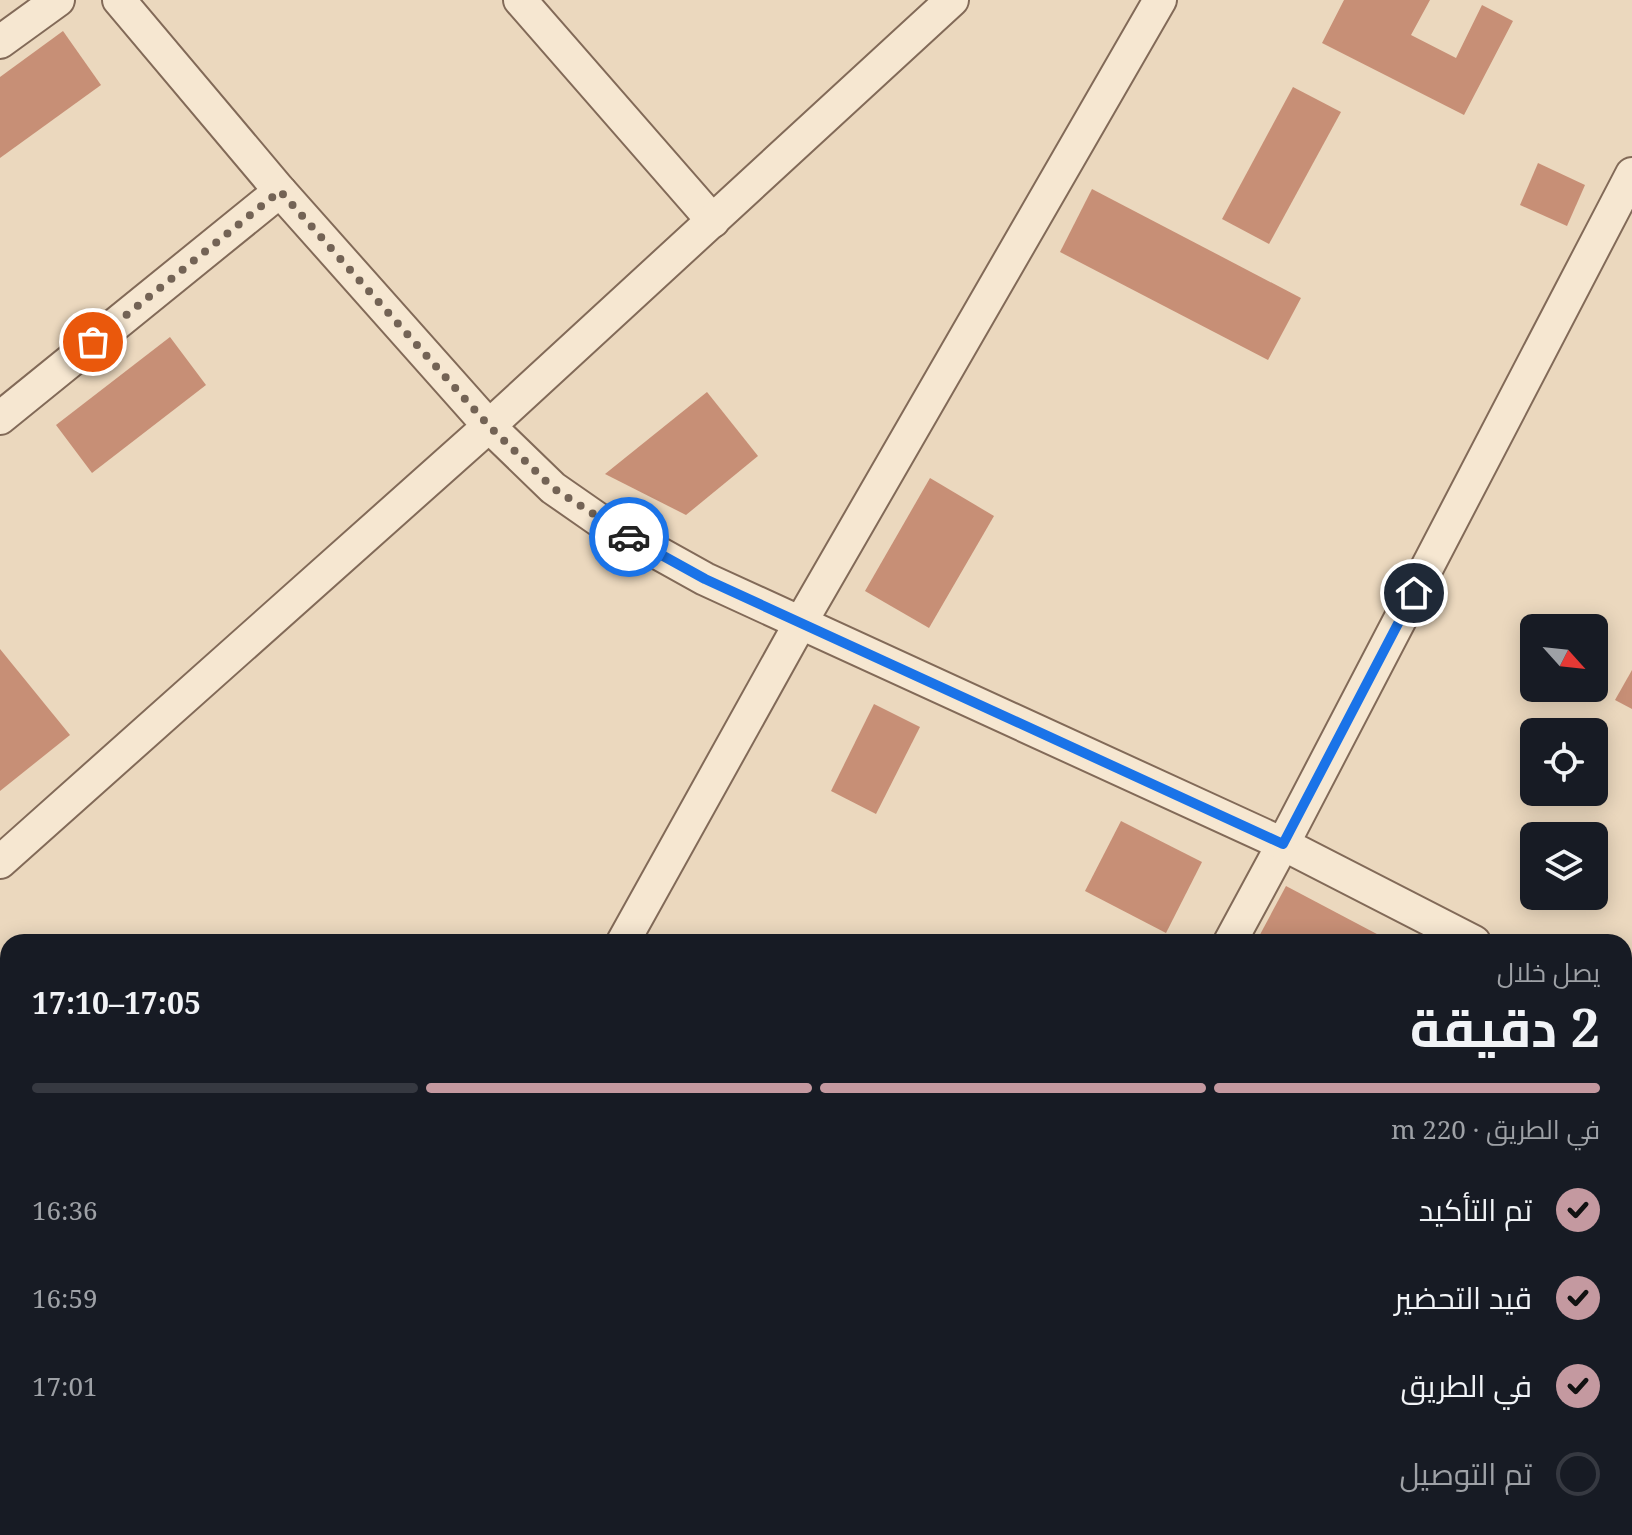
<!DOCTYPE html>
<html lang="ar">
<meta charset="utf-8">
<style>
body{margin:0;font-family:"Noto Serif",Cairo,serif;background:#242831;color:#f1f3f6;direction:rtl;height:100vh;display:flex;flex-direction:column;font-size:30px;white-space:nowrap}
*{box-sizing:border-box;margin:0}
p{font-size:26px;color:#9ea1a6}
.icon{flex:none;width:44px;height:44px;fill:none;stroke:currentColor;stroke-width:2;stroke-linecap:round;stroke-linejoin:round}
.map{position:relative;flex:1;overflow:hidden;direction:ltr}
.drawer{position:absolute;left:0px;top:934px;width:1632px;height:602px;display:flex;flex-direction:column;background:#171b24;border-radius:24px 24px 0 0;box-shadow:0 4px 20px #0003;direction:rtl}
.drawer>*{flex:none}
.needle{width:52px;rotate:117deg}
.fabs{position:absolute;left:1520px;top:614px;display:grid;gap:16px}
.fabs a{display:grid;place-items:center;width:88px;height:88px;border-radius:12px;background:#171b24;box-shadow:0 4px 20px #0003;font-size:40px}
.pin{position:absolute;display:grid;place-items:center;width:68px;height:68px;color:#fff;margin:-34px;border:4px solid #fff;border-radius:50%;box-shadow:0 2px 8px #0007}
.courier{position:absolute;display:grid;place-items:center;width:80px;height:80px;margin:-40px;border:6px solid #1a73e8;border-radius:50%;background:#fff;color:#222;box-shadow:0 2px 10px #0007}
.headline em{font-style:normal;font-weight:700}
.headline div{display:flex;flex-direction:column-reverse}
.headline{display:flex;align-items:center;justify-content:space-between;height:136px;padding:0 32px}
h1{font-size:52px;font-weight:700;line-height:60px}
.bar{display:grid;grid-template-columns:repeat(4,1fr);gap:12px 8px;align-content:center;height:96px;padding:0 32px}
.bar i{height:10px;border-radius:6px;background:#363941}
.bar .on{background:#c499a0}
.bar p{grid-column:span 4}
ol{padding:0 32px;list-style:none}
li{display:flex;align-items:center;gap:24px;height:88px}
li p{margin-inline-start:auto}
li .icon{padding:8px;border-radius:50%;background:#c499a0;color:#111;stroke-width:4}
li:last-child{color:#9ea1a6}
li i{width:44px;height:44px;border:4px solid #363941;border-radius:50%}
.map>svg:first-child{display:block}
</style>
<div class="map">
<svg width="1632" height="1535" viewBox="0 0 1632 1535">
<rect width="100%" height="100%" fill="#ebd8be"/>
<!-- building -->
<g fill="#c78f76">
<path d="M1344 0H1430L1411 35 1456 58 1482 5 1513 21 1464 115 1322 43Z"/>
<path d="M63 31 101 85 0 158V77Z"/>
<path d="M1293 87 1341 112 1269 244 1222 219Z"/>
<path d="M1538 163 1585 185 1567 226 1520 205Z"/>
<path d="M1092 189 1301 298 1268 360 1060 252Z"/>
<path d="M170 337 206 385 92 473 56 425Z"/>
<path d="M707 392 758 456 686 515 605 474Z"/>
<path d="M930 478 994 516 929 628 865 591Z"/>
<path d="M0 649 70 735 0 791Z"/>
<path d="M1632 670V709L1615 700Z"/>
<path d="M874 704 920 727 876 814 831 791Z"/>
<path d="M1121 821 1202 862 1166 933 1085 891Z"/>
<path d="M1286 886 1392 942H1256Z"/>
<path d="M8 1052V1236L0 1231V1066Z"/>
<path d="M1624 1065 1632 1070V1179L1624 1175Z"/>
<path d="M1624 1197 1632 1201V1471L1624 1467Z"/>
<path d="M8 1417V1528H69L65 1535H0V1432Z"/>
<path d="M1624 1470 1632 1474V1535H1510L1497 1528H1624Z"/>
<path d="M1084 1528H1178L1190 1535H1080Z"/>
</g>
<g fill="none" stroke-linecap="round" stroke-linejoin="round">
<defs>
<g id="minor">
<path d="M119 0 280 191 489 426 553 488 599 520 705 579 1283 844 1230 942"/>
<path d="M520 0 713 221"/>
<path d="M0 42 58 0"/>
<path d="M0 418 280 191"/>
<path d="M0 862 489 426 952 0"/>
<path d="M623 942 801 622 1160 0"/>
<path d="M1474 942 1283 844 1632 174"/>
<path d="M1624 1019 1632 1023"/>
<path d="M0 1282 8 1287"/>
<path d="M466 1528 480 1535"/>
<path d="M293 1535 297 1528"/>
<path d="M907 1535 911 1528"/>
</g>
</defs>
<!-- minor casing -->
<use href="#minor" stroke="#826a58" stroke-width="36"/>
<!-- minor -->
<use href="#minor" stroke="#f6e7d1" stroke-width="32"/>
</g>
<g fill="none" stroke-linecap="round" stroke-linejoin="round">
<!-- done -->
<path stroke="#736355" stroke-width="8" stroke-dasharray="0 14.4" d="M93 342 280 191 489 426 553 488 629 537"/>
<!-- route -->
<path stroke="#1a73e8" stroke-width="10" d="M629 537 705 579 1283 844 1414 593"/>
</g>
</svg>
<div class="fabs">
<a><svg class="needle" viewBox="-14 -14 28 28"><path d="M0-13l5 13h-10z" fill="#e53935"/><path d="M0 13l5-13h-10z" fill="#9ea1a6"/></svg></a>
<a><svg class="icon" aria-label="locate" viewBox="0 0 24 24"><circle cx="12" cy="12" r="6"/><path d="M12 2v4M12 18v4M2 12h4M18 12h4"/></svg></a>
<a><svg class="icon" aria-label="layers" viewBox="0 0 24 24"><path d="M12 4l9 5-9 5-9-5zM3 14l9 5 9-5"/></svg></a>
</div>
<div class="pin" style="left:93px;top:342px;background:#ea580c"><svg class="icon" aria-label="bag" viewBox="0 0 24 24"><path d="M5 8h14l-1 12H6zM9 8a3 3 0 0 1 6 0"/></svg></div>
<div class="pin" style="left:1414px;top:593px;background:#1f2937"><svg class="icon" aria-label="home" viewBox="0 0 24 24"><path d="M3 11l9-7 9 7M6 9v11h12V9"/></svg></div>
<div class="courier" style="left:629px;top:537px"><svg class="icon" aria-label="car" viewBox="0 0 24 24"><path d="M5 17H2v-5l4-1 3-4h7l3 4 3 1v5h-3M9 17h6M6 11h13"/><circle cx="7" cy="17" r="2"/><circle cx="17" cy="17" r="2"/></svg></div>
<section class="drawer">
<div class="headline"><div><h1>2 دقيقة</h1><p>يصل خلال</p></div><em>17:05–17:10</em></div>
<div class="bar"><i class="on"></i><i class="on"></i><i class="on"></i><i></i><p>في الطريق · 220 m</p></div>
<ol>
<li><svg class="icon" aria-label="check" viewBox="0 0 24 24"><path d="M5 12l5 5 9-10"/></svg>تم التأكيد<p>16:36</p></li>
<li><svg class="icon" aria-label="check" viewBox="0 0 24 24"><path d="M5 12l5 5 9-10"/></svg>قيد التحضير<p>16:59</p></li>
<li><svg class="icon" aria-label="check" viewBox="0 0 24 24"><path d="M5 12l5 5 9-10"/></svg>في الطريق<p>17:01</p></li>
<li><i></i>تم التوصيل</li>
</ol>
</section>
</div>
